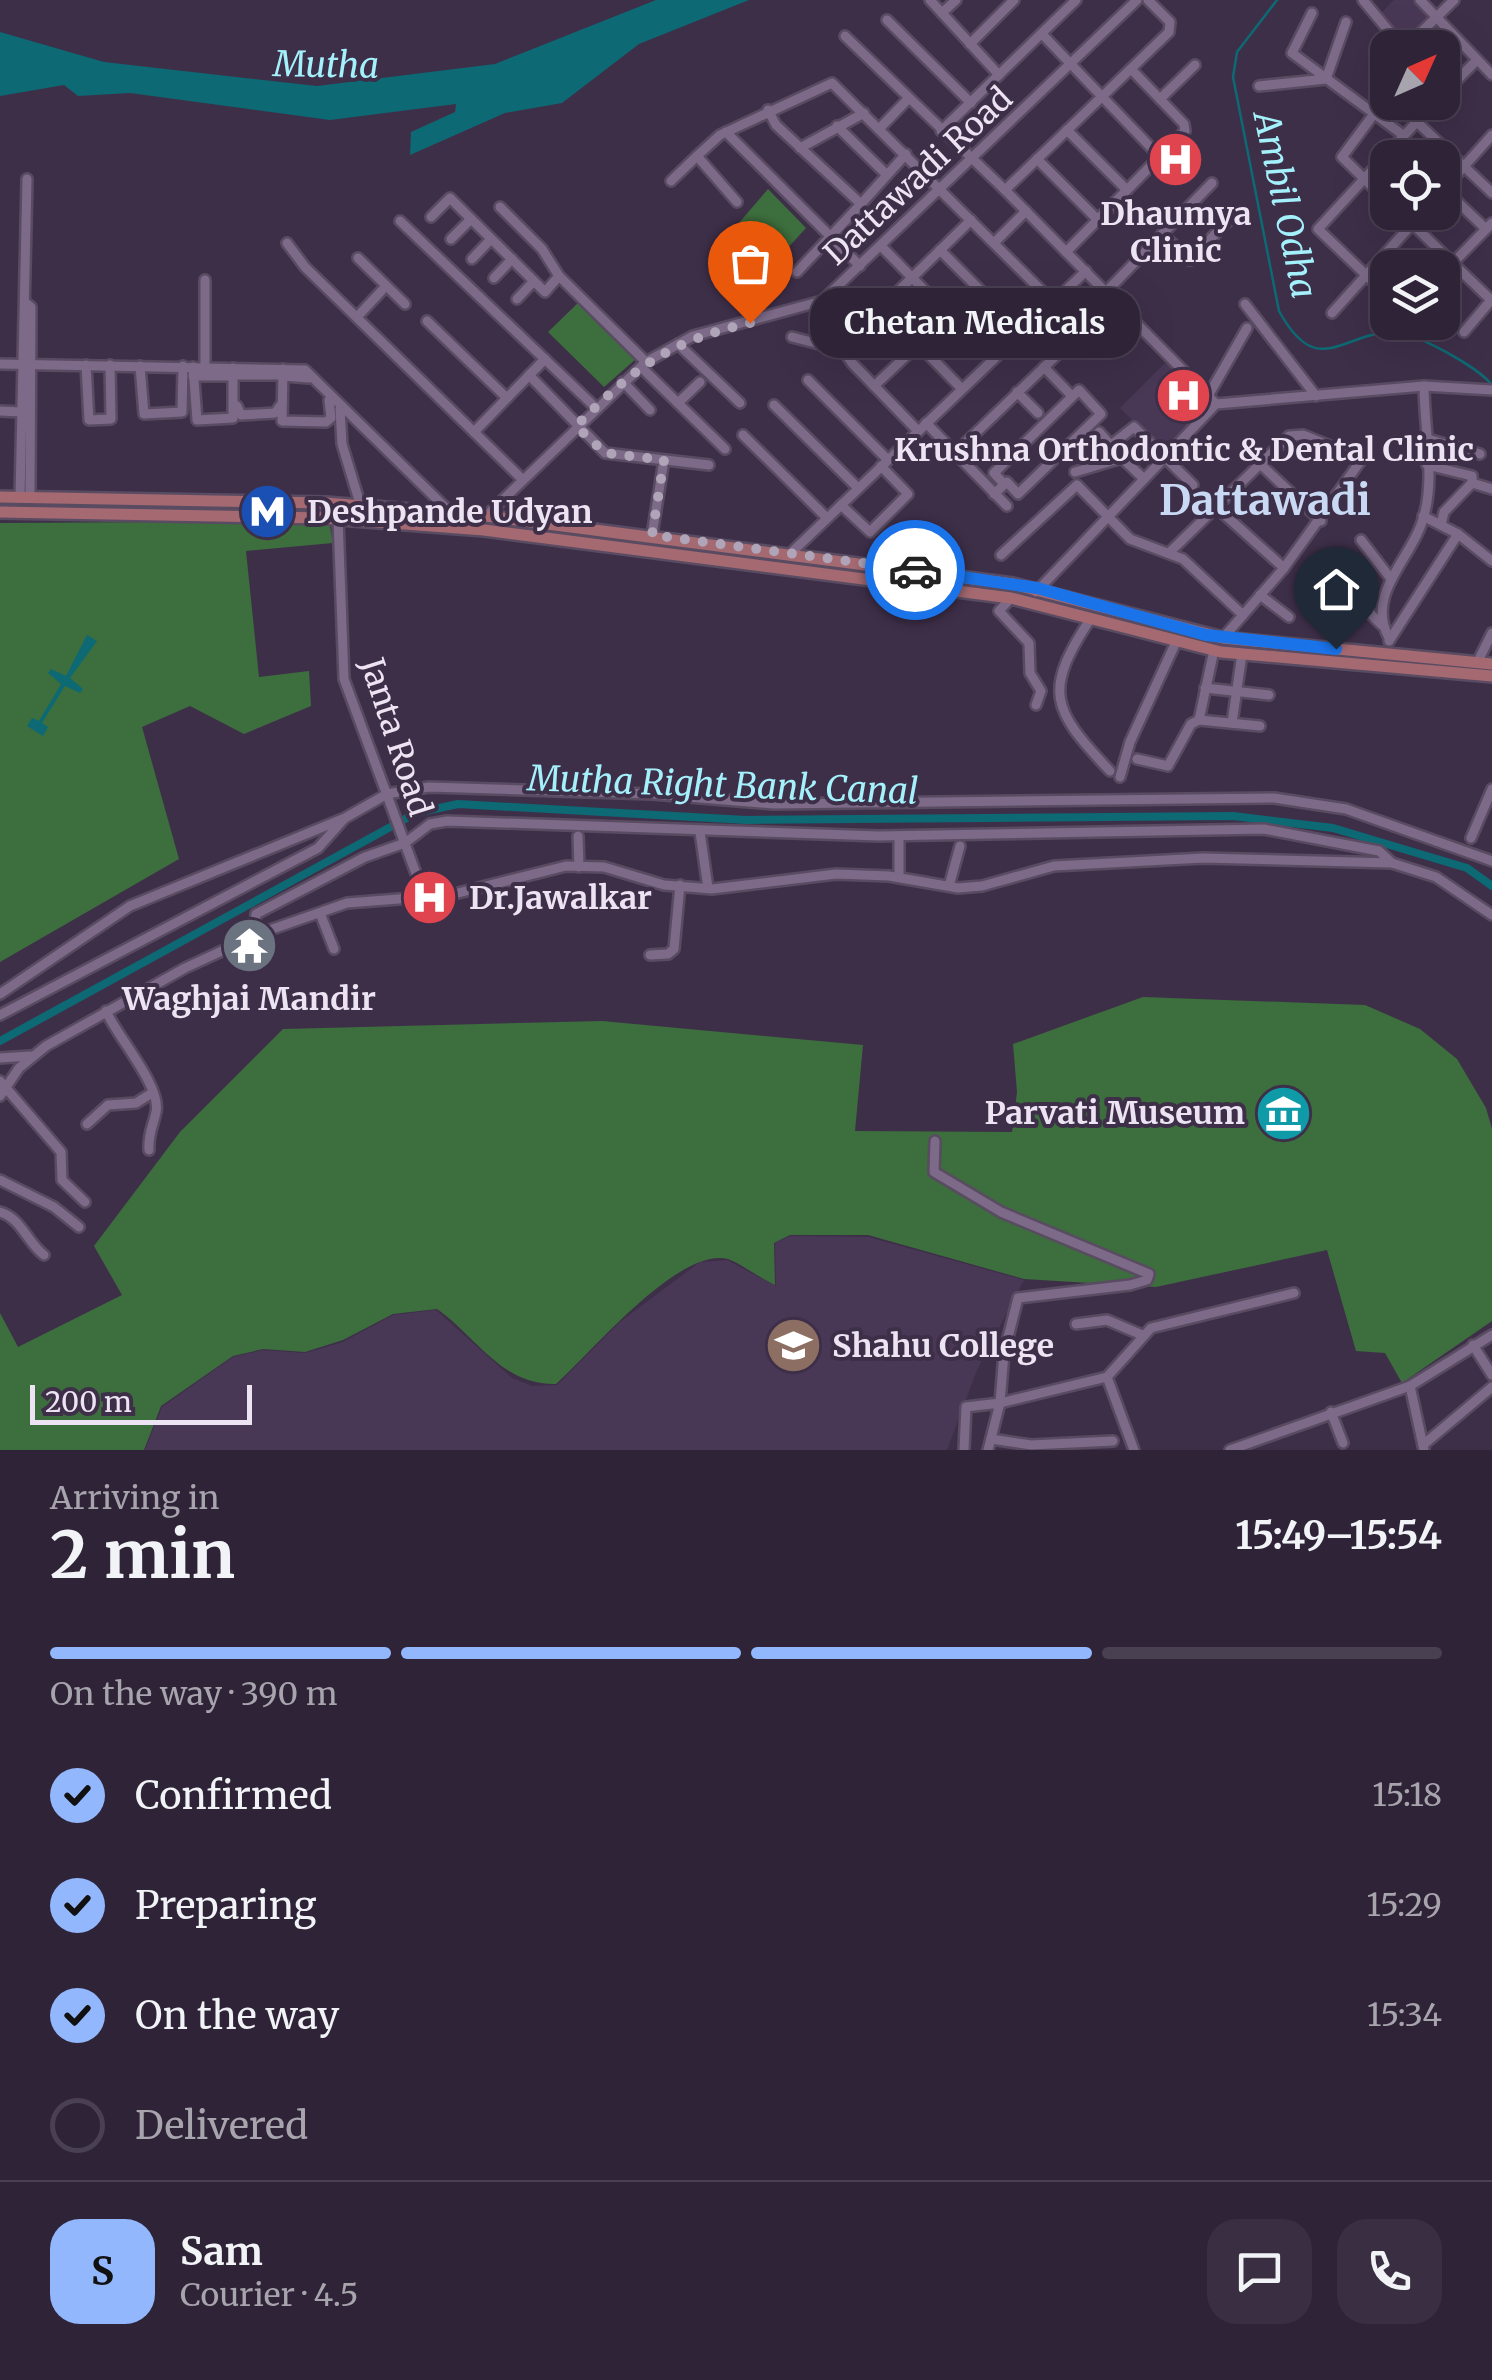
<!DOCTYPE html>
<meta charset="utf-8">
<style>
body{margin:0;font-family:Merriweather,serif;background:#3a2f42;color:#f1f3f6;height:100vh;display:flex;flex-direction:column;font-size:38px;white-space:nowrap}
*{box-sizing:border-box;margin:0}
p{font-size:32px;color:#a7a4ad}
.icon{flex:none;width:55px;height:55px;fill:none;stroke:currentColor;stroke-width:2;stroke-linecap:round;stroke-linejoin:round}
.map{position:relative;height:1450px;overflow:hidden}
.sheet{display:flex;flex-direction:column;background:#2e2337;flex:1}
.sheet>*{flex:none}
.needle{width:65px;rotate:45deg}
.buttons{position:absolute;left:1370px;top:30px;display:grid;gap:20px}
.buttons a{display:grid;place-items:center;width:90px;height:90px;border-radius:20px;background:#2e2337;box-shadow:0 10px 40px #0002,0 0 0 2px #494052;font-size:50px}
.scale{position:absolute;left:30px;bottom:25px;width:222px;box-sizing:border-box;padding-left:10px;border:5px solid #ece3f3;border-top:0;font-size:28px;line-height:35px;white-space:nowrap;color:#ece3f3;-webkit-text-stroke:8px #3e2f49;paint-order:stroke}
.pin{position:absolute;display:grid;place-items:center;width:85px;height:85px;color:#fff;margin:-102px -42px;border-radius:50% 50% 50% 0;rotate:-45deg;box-shadow:0 0 10px #0007}
.pin .icon{rotate:45deg}
.courier{position:absolute;display:grid;place-items:center;width:100px;height:100px;margin:-50px;border:8px solid #1a73e8;border-radius:50%;background:#fff;color:#222;box-shadow:0 2px 12px #0007}
.bubble{position:absolute;height:70px;border-radius:30px;background:#2e2337;box-shadow:0 10px 40px #0002,0 0 0 2px #494052;font-size:32px;font-weight:700;line-height:70px;text-align:center}
.head em{font-style:normal;font-weight:700}
.head div{display:flex;flex-direction:column-reverse}
.head{display:flex;align-items:center;justify-content:space-between;height:170px;padding:0 50px}
h1{font-size:65px;font-weight:700;line-height:75px}
.bar{display:grid;grid-template-columns:repeat(4,1fr);gap:15px 10px;align-content:center;height:120px;padding:0 50px}
.bar i{height:12px;border-radius:8px;background:#494052}
.bar .selected{background:#92b7fd}
.bar p{grid-column:span 4}
.line{display:flex;align-items:center;gap:25px;padding:0 50px;border-top:2px solid #494052}
.line div{flex:1}
.round{display:grid;place-items:center;flex:none;width:105px;height:105px;border-radius:30px;background:#3a2f42}
ol{padding:0 50px;list-style:none}
li{display:flex;align-items:center;gap:30px;height:110px}
li p{margin-inline-start:auto}
li .icon{padding:10px;border-radius:50%;background:#92b7fd;color:#111;stroke-width:4}
li:last-child{color:#a7a4ad}
li i{width:55px;height:55px;border:5px solid #494052;border-radius:50%}
.map>svg:first-child{display:block}
</style>
<div class="map">
<svg width="1492" height="1450" viewBox="0 0 1492 1450">
<rect width="100%" height="100%" fill="#3e2f49"/>
<!-- built -->
<g fill="#493756">
<path d="M1394 0H1412L1429 17 1405 41 1379 15Z"/>
<path d="M1166 362 1208 404 1162 450 1120 408Z"/>
<path d="M790 1236 868 1237 1024 1280 977 1370 947 1450H145L162 1407 233 1357 263 1350 305 1353 343 1342 393 1315 436 1310 512 1378 532 1386 557 1385 620 1322 700 1262 727 1260 776 1286 775 1243Z"/>
</g>
<!-- green -->
<g fill="#3d6e3d">
<path d="M768 189 806 228 774 263 732 231Z"/>
<path d="M579 302 637 358 604 387 548 332Z"/>
<path d="M329 521 333 543 246 551 259 677 309 671 311 706 244 734 190 706 142 727 179 859 0 962V523Z"/>
<path d="M1143 997 1365 1005 1420 1029 1457 1059 1486 1108 1492 1129V1321L1402 1383 1385 1353 1356 1351 1327 1250 1156 1287 1024 1279 868 1235H790L774 1243 775 1285C761 1279 740 1263 728 1259 679 1246 590 1354 556 1384 501 1385 478 1338 437 1309L393 1314 343 1340 305 1352 263 1349 233 1356 161 1406 144 1450H0V1313L18 1347 122 1295 94 1246 180 1132 283 1029 602 1021 863 1045 855 1131 1012 1132 1017 1092 1013 1044Z"/>
</g>
<!-- water -->
<g fill="#0d6973">
<path d="M656 0H749L639 44 562 103 505 113 410 155 411 132 455 112 456 104 330 120 130 93 78 96 64 85 0 96V32L104 62 317 86 495 64Z"/>
<path d="M87 635 97 641 70 678 83 689 80 693 65 686 42 723 48 727 43 736 27 726 32 718 39 721 61 684 48 673 51 669 66 676Z"/>
</g>
<g fill="none" stroke-linecap="round" stroke-linejoin="round">
<!-- stream -->
<path stroke="#0d6973" stroke-width="2.5" d="M1277 0 1237 52 1233 77 1279 311C1317 380 1341 334 1391 332 1414 331 1478 367 1492 385"/>
<!-- canal -->
<path stroke="#0d6973" stroke-width="8" d="M0 1041 416 813 458 804 746 820 1233 816 1333 828 1467 868 1492 886"/>
<defs>
<g id="minor">
<path d="M930 0 999 75"/>
<path d="M1363 0 1403 48"/>
<path d="M1420 0 1492 75"/>
<path d="M942 13 956 0"/>
<path d="M1312 13 1292 53 1403 135"/>
<path d="M887 20 971 103"/>
<path d="M1042 34 1160 157"/>
<path d="M845 36 1005 190 1216 404"/>
<path d="M970 44 1014 0"/>
<path d="M1405 48 1454 0"/>
<path d="M1259 86 1326 79 1346 22"/>
<path d="M1442 95 1477 60"/>
<path d="M1160 99 1195 65"/>
<path d="M768 110 776 125 861 204 906 154"/>
<path d="M1374 114 1342 157 1388 202"/>
<path d="M1417 122 1492 193"/>
<path d="M837 126 886 174"/>
<path d="M879 129 908 99"/>
<path d="M1067 130 1127 190"/>
<path d="M941 131 1076 0"/>
<path d="M726 132 860 266"/>
<path d="M800 148 864 113"/>
<path d="M1037 159 1098 220"/>
<path d="M671 181 697 156"/>
<path d="M1444 189 1486 229"/>
<path d="M1005 190 1169 32 1170 22 1148 0"/>
<path d="M1442 191 1492 135"/>
<path d="M737 202 697 156 720 135 832 83 1053 302"/>
<path d="M500 207 542 249 559 276 646 362"/>
<path d="M1400 212 1492 301"/>
<path d="M431 217 450 198 545 292 559 276"/>
<path d="M400 221 595 407"/>
<path d="M1162 234 1190 260 1228 221"/>
<path d="M451 239 471 219"/>
<path d="M287 243 305 267 522 479"/>
<path d="M994 243 1026 211"/>
<path d="M881 246 993 360"/>
<path d="M940 250 1022 332"/>
<path d="M1066 252 1185 131 1184 124 1131 69"/>
<path d="M358 258 405 304"/>
<path d="M472 259 491 239"/>
<path d="M1453 263 1492 223"/>
<path d="M797 272 861 204"/>
<path d="M494 278 512 259"/>
<path d="M1442 278 1455 266"/>
<path d="M205 280V367"/>
<path d="M1106 292 1212 183"/>
<path d="M1388 296 1318 229 1435 102"/>
<path d="M517 299 534 281"/>
<path d="M26 303 31 307 30 497"/>
<path d="M1245 304 1316 396"/>
<path d="M1049 306 1076 333"/>
<path d="M1332 313 1423 212"/>
<path d="M357 317 386 286"/>
<path d="M427 321 507 398"/>
<path d="M1464 332 1492 299"/>
<path d="M792 337 823 345 837 341 852 363 918 431"/>
<path d="M678 344 740 403"/>
<path d="M0 364 305 370 452 514"/>
<path d="M86 365 89 420 111 419 110 365"/>
<path d="M140 366 144 414 182 412 183 366"/>
<path d="M193 367 197 420 233 418V368"/>
<path d="M641 367 725 449"/>
<path d="M1044 367 1070 394"/>
<path d="M283 369 282 421 326 422 331 418 329 400"/>
<path d="M237 375H281"/>
<path d="M529 375 605 453 709 465"/>
<path d="M193 376H233"/>
<path d="M283 376 309 378"/>
<path d="M808 380 888 460"/>
<path d="M623 382 650 410"/>
<path d="M874 386 919 344"/>
<path d="M962 389 882 307 971 220"/>
<path d="M1017 392 1038 413"/>
<path d="M1208 396 1247 328"/>
<path d="M678 403 700 382"/>
<path d="M774 405 858 488"/>
<path d="M237 406 241 415 275 413 280 406"/>
<path d="M340 409 342 444 361 507"/>
<path d="M0 411 21 412"/>
<path d="M926 423 1007 506"/>
<path d="M474 432 545 359"/>
<path d="M743 435 827 518"/>
<path d="M1424 438 1480 454"/>
<path d="M1111 445 1134 427 1193 485"/>
<path d="M955 453 1061 351"/>
<path d="M1259 463 1321 521"/>
<path d="M1427 465 1472 476V483"/>
<path d="M1075 472 1122 458 1099 432"/>
<path d="M1144 479 1122 458 1150 443"/>
<path d="M994 494 1007 482 1018 494 1101 414 1079 390 994 473 1004 484"/>
<path d="M20 497 27 179"/>
<path d="M841 505 870 532 908 494 881 466"/>
<path d="M1215 506 1284 568"/>
<path d="M1423 516 1458 534 1492 561"/>
<path d="M485 517 646 362 693 336 822 301 1137 0"/>
<path d="M338 519 344 679 424 895"/>
<path d="M1441 525 1444 512 1472 483 1492 489"/>
<path d="M652 535 664 460"/>
<path d="M1361 540 1391 579"/>
<path d="M1170 552 1289 436 1303 435 1362 459 1284 568 1223 638"/>
<path d="M791 553 1086 271"/>
<path d="M1001 555 1077 485 1130 539 1183 559 1243 615"/>
<path d="M1340 585C1356 594 1367 612 1382 625"/>
<path d="M1036 592 1216 404 1424 386 1492 390"/>
<path d="M1260 595 1289 617"/>
<path d="M1011 598 999 611 1029 643 1030 673 1041 691 1036 705"/>
<path d="M1091 618C1043 691 1051 709 1110 771"/>
<path d="M1389 638C1366 596 1407 563 1421 525 1437 483 1424 430 1424 386"/>
<path d="M1389 641 1458 534"/>
<path d="M1477 663 1492 633"/>
<path d="M1205 688 1269 695"/>
<path d="M1199 720 1260 726"/>
<path d="M1232 723 1242 654"/>
<path d="M1137 759 1168 766 1191 724 1199 720 1214 650"/>
<path d="M1120 777 1130 742 1176 642"/>
<path d="M700 832 708 888"/>
<path d="M578 836 579 867"/>
<path d="M899 836V877"/>
<path d="M1471 838 1492 789"/>
<path d="M949 886 960 846"/>
<path d="M320 913 334 949"/>
<path d="M254 936 256 914 365 857 405 843 430 824 447 821 879 836 1264 829 1379 851 1392 863"/>
<path d="M650 955 668 954 674 949 680 885"/>
<path d="M0 994 130 906 345 818 387 794 429 787 652 794 774 804 1274 798 1346 809 1492 861"/>
<path d="M106 1011C116 1035 162 1087 156 1112 153 1127 148 1133 149 1150"/>
<path d="M0 1015 318 848 343 820"/>
<path d="M0 1058 30 1056"/>
<path d="M0 1081 61 1152 62 1180 85 1202"/>
<path d="M0 1096 19 1068 46 1046 185 968 261 933 347 903 450 895 566 866 604 867 664 885 712 889 836 874 889 876 958 888 982 886 1054 866 1203 858 1392 863 1436 877 1492 915"/>
<path d="M87 1124 108 1105 136 1103 152 1093"/>
<path d="M935 1141 934 1172 1001 1212 1149 1274 1147 1280 1130 1285 1018 1298 1004 1353 1000 1403 1107 1377 1151 1328 1294 1293"/>
<path d="M0 1180 54 1207 79 1227"/>
<path d="M0 1212C21 1218 27 1242 44 1255"/>
<path d="M1076 1324 1107 1320 1142 1335"/>
<path d="M1473 1345 1492 1375"/>
<path d="M1107 1377 1134 1450"/>
<path d="M1331 1412 1343 1443"/>
<path d="M991 1439 1031 1445 1113 1441"/>
<path d="M1423 1445 1492 1387"/>
<path d="M964 1450 966 1407 1000 1403 988 1450"/>
<path d="M1230 1450 1410 1386"/>
<path d="M1424 1450 1410 1386 1492 1335"/>
</g>
<g id="major">
<path d="M0 497 326 503 486 516 1013 584 1223 638 1492 664"/>
<path d="M0 512 326 518 484 530 1011 598 1221 652 1492 676"/>
</g>
</defs>
<!-- minor casing -->
<use href="#minor" stroke="#594b61" stroke-width="14"/>
<!-- major casing -->
<use href="#major" stroke="#594b61" stroke-width="16"/>
<!-- minor -->
<use href="#minor" stroke="#7c6a88" stroke-width="9"/>
<!-- major -->
<use href="#major" stroke="#a56971" stroke-width="11"/>
</g>
<g fill="none" stroke-linecap="round" stroke-linejoin="round">
<!-- done -->
<path stroke="#afa4b8" stroke-width="10" stroke-dasharray="0 18" d="M750 323C667 342 637 366 576 426L605 453 664 460 652 535 915 570"/>
<!-- route -->
<path stroke="#1a73e8" stroke-width="12" d="M915 570 1037 588 1206 635 1336 649"/>
</g>
<!-- icons -->
<defs>
<symbol id="hospital-disc" viewBox="-11 -11 22 22"><circle r="9.5" fill="#e0444e" stroke="#3e2f49"/><path d="M-5-5h3v3.5h4V-5h3V5h-3V1.5h-4V5h-3Z" fill="#fff"/></symbol>
<symbol id="metro-disc" viewBox="-11 -11 22 22"><circle r="9.5" fill="#1a4fb4" stroke="#3e2f49"/><path d="M-5.5 5V-5H-3L0 0L3-5H5.5V5H3V-.5L0 4L-3-.5V5Z" fill="#fff"/></symbol>
<symbol id="temple-disc" viewBox="-11 -11 22 22"><circle r="9.5" fill="#6b7280" stroke="#3e2f49"/><path d="M0-6L5-2H3V0L6.5 2.5H4V6H1.5V3h-3V6H-4V2.5H-6.5L-3 0V-2H-5Z" fill="#fff"/></symbol>
<symbol id="museum-disc" viewBox="-11 -11 22 22"><circle r="9.5" fill="#0f9aa8" stroke="#3e2f49"/><path d="M0-6L6-3V-2H-6V-3ZM-5-1h2V3h-2ZM-1-1h2V3h-2ZM3-1h2V3H3ZM-6 4H6V6H-6Z" fill="#fff"/></symbol>
<symbol id="university-disc" viewBox="-11 -11 22 22"><circle r="9.5" fill="#8d6e63" stroke="#3e2f49"/><path d="M0-5L7-2L0 1L-7-2ZM-4 1L0 2.5L4 1V4Q0 6-4 4Z" fill="#fff"/></symbol>
</defs>
<g fill-rule="evenodd">
<use href="#hospital-disc" x="1144" y="128" width="63" height="63"/>
<use href="#hospital-disc" x="1152" y="364" width="63" height="63"/>
<use href="#metro-disc" x="236" y="480" width="63" height="63"/>
<use href="#hospital-disc" x="398" y="866" width="63" height="63"/>
<use href="#temple-disc" x="218" y="914" width="63" height="63"/>
<use href="#museum-disc" x="1252" y="1082" width="63" height="63"/>
<use href="#university-disc" x="762" y="1314" width="63" height="63"/>
</g>
<g text-anchor="middle" stroke-width="8" stroke-linejoin="round" paint-order="stroke">
<!-- street labels -->
<g font-size="32" fill="#ece3f3" stroke="#3e2f49">
<text transform="translate(918 176) rotate(-43)" y="11">Dattawadi Road</text>
<text transform="translate(396 737) rotate(72)" y="11">Janta Road</text>
</g>
<!-- poi labels -->
<g font-size="32" font-weight="bold" fill="#ece3f3" stroke="#3e2f49">
<text x="1176" y="225">Dhaumya<tspan x="1176" dy="37">Clinic</tspan></text>
<text x="1184" y="461">Krushna Orthodontic &amp; Dental Clinic</text>
<text x="307" y="523" text-anchor="start">Deshpande Udyan</text>
<text x="469" y="909" text-anchor="start">Dr.Jawalkar</text>
<text x="249" y="1010">Waghjai Mandir</text>
<text x="1245" y="1124" text-anchor="end">Parvati Museum</text>
<text x="832" y="1357" text-anchor="start">Shahu College</text>
</g>
<!-- water labels -->
<g font-size="35" font-style="italic" fill="#a4f1fc" stroke="#3e2f49">
<text transform="translate(326 65) rotate(1)" y="12">Mutha</text>
<text transform="translate(1285 205) rotate(78)" y="12">Ambil Odha</text>
<text transform="translate(723 785) rotate(2)" y="12">Mutha Right Bank Canal</text>
</g>
<!-- district labels -->
<g font-size="42" font-weight="bold" fill="#c9d8f3" stroke="#3e2f49">
<text x="1265" y="515">Dattawadi</text>
</g>
</g>
</svg>
<div class="buttons">
<a><svg class="needle" viewBox="-14 -14 28 28"><path d="M0-13l5 13h-10z" fill="#e53935"/><path d="M0 13l5-13h-10z" fill="#a7a4ad"/></svg></a>
<a><svg class="icon" aria-label="locate" viewBox="0 0 24 24"><circle cx="12" cy="12" r="6"/><path d="M12 2v4M12 18v4M2 12h4M18 12h4"/></svg></a>
<a><svg class="icon" aria-label="layers" viewBox="0 0 24 24"><path d="M12 4l9 5-9 5-9-5zM3 14l9 5 9-5"/></svg></a>
</div>
<div class="scale">200 m</div>
<div class="pin" style="left:750px;top:323px;background:#ea580c"><svg class="icon" aria-label="bag" viewBox="0 0 24 24"><path d="M5 8h14l-1 12H6zM9 8a3 3 0 0 1 6 0"/></svg></div>
<div class="pin" style="left:1336px;top:649px;background:#1f2937"><svg class="icon" aria-label="home" viewBox="0 0 24 24"><path d="M3 11l9-7 9 7M6 9v11h12V9"/></svg></div>
<div class="courier" style="left:915px;top:570px"><svg class="icon" aria-label="car" viewBox="0 0 24 24"><path d="M5 17H2v-5l4-1 3-4h7l3 4 3 1v5h-3M9 17h6M6 11h13"/><circle cx="7" cy="17" r="2"/><circle cx="17" cy="17" r="2"/></svg></div>
<div class="bubble" style="left:810px;top:288px;width:330px">Chetan Medicals</div>
</div>
<section class="sheet">
<div class="head"><div><h1>2 min</h1><p>Arriving in</p></div><em>15:49–15:54</em></div>
<div class="bar"><i class="selected"></i><i class="selected"></i><i class="selected"></i><i></i><p>On the way · 390 m</p></div>
<ol>
<li><svg class="icon" aria-label="check" viewBox="0 0 24 24"><path d="M5 12l5 5 9-10"/></svg>Confirmed<p>15:18</p></li>
<li><svg class="icon" aria-label="check" viewBox="0 0 24 24"><path d="M5 12l5 5 9-10"/></svg>Preparing<p>15:29</p></li>
<li><svg class="icon" aria-label="check" viewBox="0 0 24 24"><path d="M5 12l5 5 9-10"/></svg>On the way<p>15:34</p></li>
<li><i></i>Delivered</li>
</ol>
<div class="line" style="height:180px"><b class="round" style="background:#92b7fd;color:#111">S</b><div><b>Sam</b><p>Courier · 4.5</p></div><a class="round"><svg class="icon" aria-label="chat" viewBox="0 0 24 24"><path d="M4 5h16v11H9l-5 4z"/></svg></a><a class="round"><svg class="icon" aria-label="phone" viewBox="0 0 24 24"><path d="M5 4h4l2 5-3 2q2 4 5 5l2-3 5 2v4C11 20 4 13 5 4z"/></svg></a></div>
</section>
